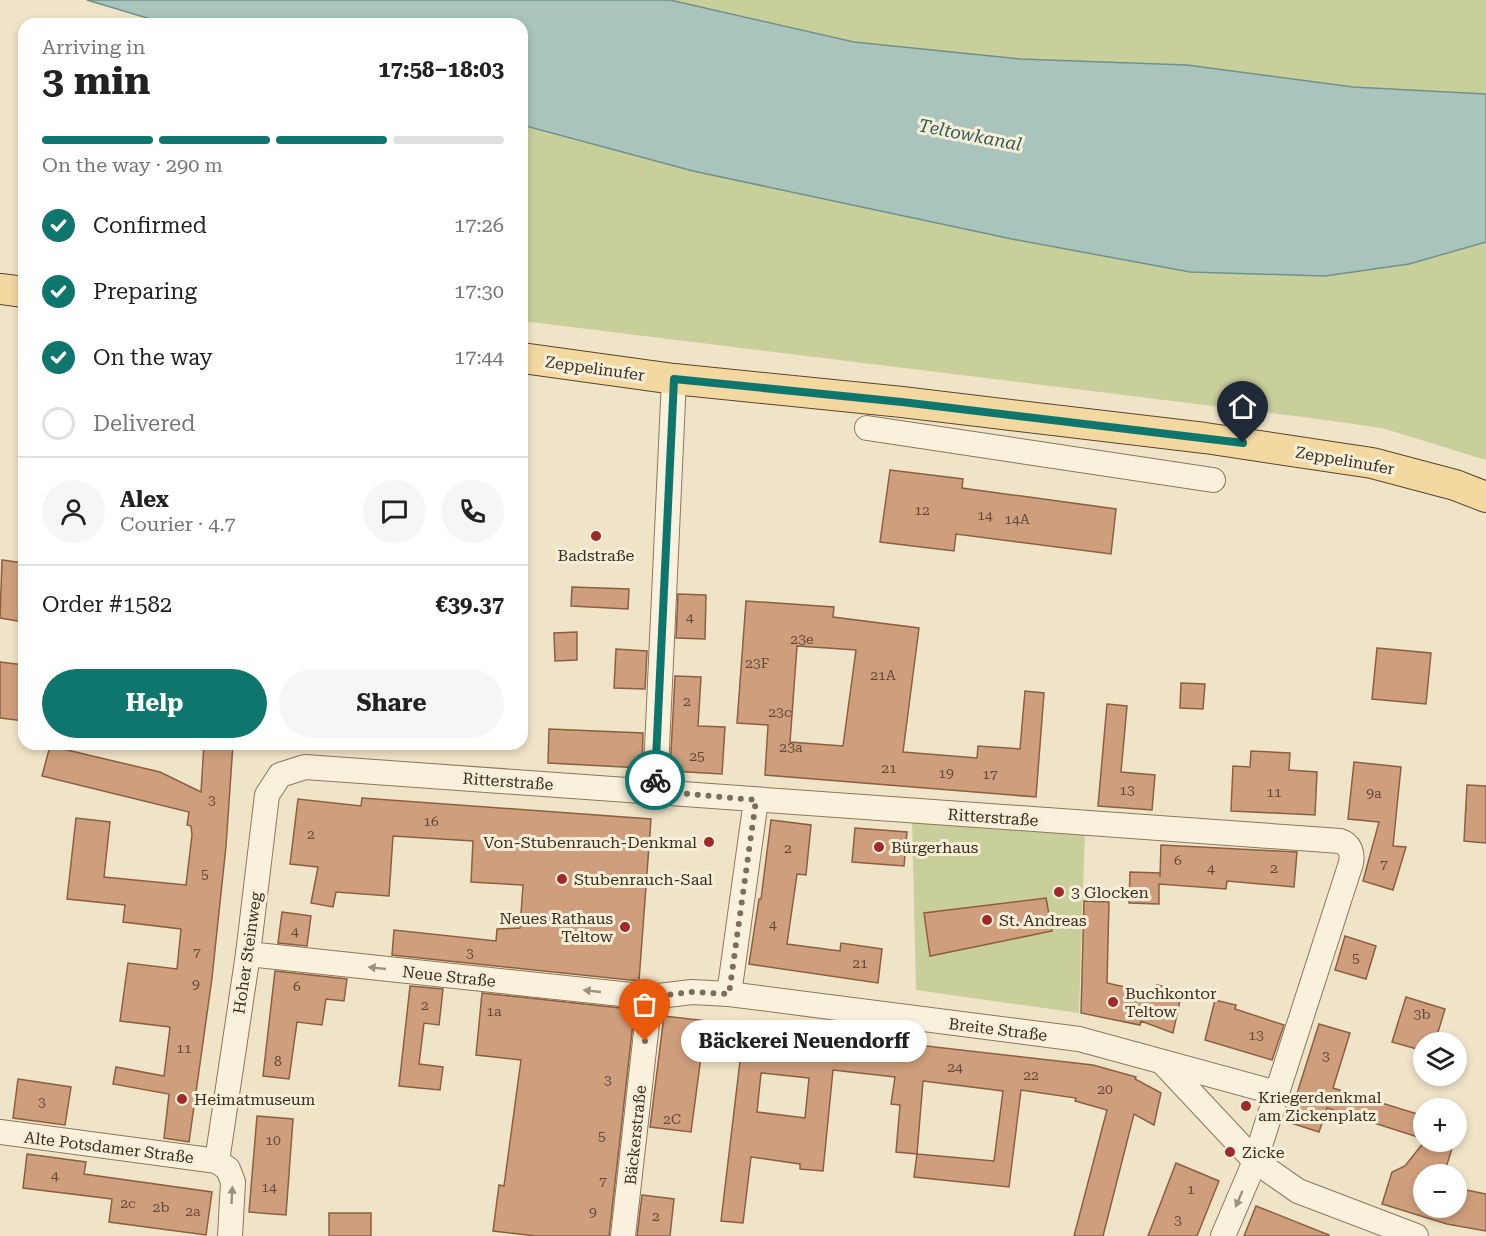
<!DOCTYPE html>
<meta charset="utf-8">
<style>
body{margin:0;font-family:"Roboto Serif",serif;background:#f6f6f6;color:#222;height:100vh;display:flex;flex-direction:column;font-size:22px;white-space:nowrap}
*{box-sizing:border-box;margin:0}
p{font-size:20px;color:#767676}
.icon{flex:none;width:33px;height:33px;fill:none;stroke:currentColor;stroke-width:2;stroke-linecap:round;stroke-linejoin:round}
.map{position:relative;flex:1;overflow:hidden}
.drawer{position:absolute;left:18px;top:18px;width:510px;height:732px;display:flex;flex-direction:column;background:#fff;border-radius:18px;box-shadow:0 3px 9px #0003}
.drawer>*{flex:none}
.tools{position:absolute;left:1413px;top:1032px;display:grid;gap:12px}
.tools a{display:grid;place-items:center;width:54px;height:54px;border-radius:50%;background:#fff;box-shadow:0 3px 9px #0003;font-size:30px}
.pin{position:absolute;display:grid;place-items:center;width:51px;height:51px;color:#fff;margin:-62px -26px;border-radius:50% 50% 50% 0;rotate:-45deg;box-shadow:0 0 6px #0007}
.pin .icon{rotate:45deg}
.courier{position:absolute;display:grid;place-items:center;width:60px;height:60px;margin:-30px;border:4px solid #0f766e;border-radius:50%;background:#fff;color:#222;box-shadow:0 2px 8px #0007}
.bubble{position:absolute;height:42px;border-radius:21px;background:#fff;box-shadow:0 3px 9px #0003;font-size:20px;font-weight:700;line-height:42px;text-align:center}
.overview em{font-style:normal;font-weight:700}
.overview div{display:flex;flex-direction:column-reverse}
.overview{display:flex;align-items:center;justify-content:space-between;height:102px;padding:0 24px}
h1{font-size:39px;font-weight:700;line-height:45px}
.bar{display:grid;grid-template-columns:repeat(4,1fr);gap:9px 6px;align-content:center;height:72px;padding:0 24px}
.bar i{height:8px;border-radius:4px;background:#e0e0e0}
.bar .active{background:#0f766e}
.bar p{grid-column:span 4}
.line{display:flex;align-items:center;gap:15px;padding:0 24px;border-top:2px solid #e0e0e0}
.line div{flex:1}
.round{display:grid;place-items:center;flex:none;width:63px;height:63px;border-radius:32px;background:#f6f6f6}
ol{padding:0 24px;list-style:none}
li{display:flex;align-items:center;gap:18px;height:66px}
li p{margin-inline-start:auto}
li .icon{padding:6px;border-radius:50%;background:#0f766e;color:#fff;stroke-width:4}
li:last-child{color:#767676}
li i{width:33px;height:33px;border:3px solid #e0e0e0;border-radius:50%}
.cta{display:flex;gap:12px;margin-top:auto;padding:12px 24px}
.cta a{flex:1;height:69px;border-radius:36px;background:#0f766e;color:#fff;font-size:24px;font-weight:700;line-height:69px;text-align:center}
.cta a+a{background:#f6f6f6;color:#222}
.map>svg:first-child{display:block}
</style>
<div class="map">
<svg width="1486" height="1236" viewBox="0 0 1486 1236">
<rect width="100%" height="100%" fill="#f0e4c8"/>
<!-- green -->
<g fill="#c9cf9b">
<path d="M670 0H1486V94L1353 87 1187 65 1020 59 854 42Z"/>
<path d="M522 125 693 171 1012 239 1190 272 1325 276 1409 264 1486 242V460L1382 428 1303 417 522 321Z"/>
<path d="M912 818 1085 831 1079 1013 916 990Z"/>
</g>
<!-- water -->
<path fill="#a9c4bc" stroke="#6f938a" stroke-width="1.5" d="M87 0H670L854 42 1020 59 1187 65 1353 87 1486 94V242L1409 264 1325 276 1190 272 1012 239 693 171 522 125V24H167Z"/>
<!-- building -->
<g fill="#cf9f7d" stroke="#8d5f41" stroke-width="1.5" fill-rule="evenodd">
<path d="M890 470 963 479 962 488 1116 509 1111 554 956 534 954 551 880 542Z"/>
<path d="M2 560 24 563V622L0 618Z"/>
<path d="M572 587 629 589 628 609 571 606Z"/>
<path d="M678 594 706 595 705 639 676 638Z"/>
<path d="M746 601 834 607 833 617 919 628 903 752 977 758 978 746 1020 749 1025 691 1044 693 1036 797 765 775 768 725 737 723ZM797 646 856 650 843 746 790 742Z"/>
<path d="M577 632V660L555 661 554 633Z"/>
<path d="M1377 648 1431 653 1426 704 1372 699Z"/>
<path d="M616 649 647 651 645 689 614 688Z"/>
<path d="M0 662 24 665V721L0 718Z"/>
<path d="M675 676 701 677 698 726 725 727 722 774 670 771Z"/>
<path d="M1181 683 1205 684 1203 709 1180 708Z"/>
<path d="M1107 704 1127 706 1121 772 1155 775 1152 810 1098 806Z"/>
<path d="M549 729 643 733 642 768 548 763Z"/>
<path d="M204 744H233L226 846 212 978 189 1142 164 1138 169 1094 113 1084 116 1067 164 1076 170 1027 120 1021 128 963 177 969 181 929 123 922 125 905 67 899 76 818 110 822 104 877 186 885 192 835 191 826 187 825 189 812 42 776 50 746 160 772 201 792Z"/>
<path d="M1251 751 1290 753 1289 770 1317 772 1315 815 1231 811 1233 766 1250 767Z"/>
<path d="M1354 762 1401 767 1393 846 1406 847 1393 890 1363 881 1379 822 1348 819Z"/>
<path d="M1467 785 1486 786V843L1464 841Z"/>
<path d="M362 798 651 819 639 981 392 955 394 930 496 941 497 929 520 928 523 885 471 882 473 841 393 836 389 896 336 892 333 907 311 903 318 867 290 864 298 799 361 806Z"/>
<path d="M771 820 811 825 806 875 797 874 787 944 840 951 841 943 882 949 878 983 749 964 759 899H761Z"/>
<path d="M855 828 907 832 904 866 852 862Z"/>
<path d="M1161 845 1297 852 1294 887 1227 881 1226 889 1159 884V904L1129 903 1130 872 1160 873V877Z"/>
<path d="M1046 898 1052 931 930 956 924 913Z"/>
<path d="M1084 901 1109 902 1107 983 1156 994 1157 985 1182 991 1173 1033 1141 1021 1140 1025 1081 1013Z"/>
<path d="M282 912 311 916 307 946 278 943Z"/>
<path d="M1345 936 1376 946 1366 979 1335 970Z"/>
<path d="M275 971 347 979 344 1001 326 999 322 1025 297 1022 289 1079 263 1076Z"/>
<path d="M410 986 443 989 439 1025 424 1023 419 1064 443 1067 440 1090 399 1086Z"/>
<path d="M482 993 630 1009 634 1014 609 1236H536L493 1231 499 1185 504 1186 521 1060 476 1055Z"/>
<path d="M1406 997 1445 1009 1435 1042H1424V1051L1392 1042Z"/>
<path d="M1215 1000 1236 1005 1235 1009 1284 1025 1272 1060 1205 1040Z"/>
<path d="M664 1016 1093 1065 1136 1077 1135 1079 1161 1093 1154 1125 1134 1114 1103 1236H1074L1107 1110 1075 1101 1076 1098 1021 1090 1009 1187 914 1177 917 1154 896 1152 900 1105 891 1104 895 1077 833 1070 823 1171 800 1169V1164L751 1157 743 1223 721 1221 740 1061 701 1057 691 1132 650 1127ZM761 1073 809 1078 805 1118 757 1112ZM923 1081 1003 1091 994 1161 917 1154Z"/>
<path d="M1319 1024 1350 1033 1333 1088 1424 1116V1139L1327 1108 1319 1132 1288 1122Z"/>
<path d="M18 1079 71 1087 65 1125 13 1118Z"/>
<path d="M257 1116 293 1119 286 1215 249 1212Z"/>
<path d="M1424 1142H1454L1444 1174H1424V1208H1456V1188L1486 1194V1231L1447 1224 1382 1204 1392 1172 1405 1166Z"/>
<path d="M27 1154 86 1162 84 1174 212 1192 206 1235 109 1222 112 1199 23 1188Z"/>
<path d="M1176 1163 1219 1181 1197 1236H1148Z"/>
<path d="M642 1195 674 1199 670 1236H637Z"/>
<path d="M1256 1206 1329 1235V1236H1244Z"/>
<rect x="329" y="1213" width="42" height="23"/>
</g>
<g fill="none" stroke-linecap="round" stroke-linejoin="round">
<defs>
<g id="minor">
<path d="M867 428 1213 480"/>
<path d="M655 791 674 379"/>
<path d="M248 954 650 997 692 992 729 994 1079 1039 1277 1093"/>
<path d="M729 994 756 800"/>
<path d="M1164 1064 1255 1161 1298 1191 1416 1236"/>
<path d="M0 1132 217 1161 228 1169 233 1182 230 1236"/>
<path d="M217 1161 248 954 267 795 280 775 305 767 1340 841C1350 844 1353 853 1351 863L1255 1161 1223 1236"/>
<path d="M623 1236 650 997"/>
</g>
<g id="major">
<path d="M0 289 24 292"/>
<path d="M522 358 674 379 902 402 1205 438 1372 463 1455 485 1486 497"/>
</g>
</defs>
<!-- minor casing -->
<use href="#minor" stroke="#8d765c" stroke-width="26"/>
<!-- major casing -->
<use href="#major" stroke="#5b4430" stroke-width="32"/>
<!-- minor -->
<use href="#minor" stroke="#faf1dc" stroke-width="24"/>
<!-- major -->
<use href="#major" stroke="#f3d9a0" stroke-width="30"/>
</g>
<!-- one-way arrows -->
<defs><path id="oneway-solid" d="M-6-.8H1V-3.2L6.5 0L1 3.2V.8H-6Z" transform="scale(1.5)"/></defs>
<g fill="#9c907e">
<use href="#oneway-solid" transform="translate(377 968) rotate(-174)"/>
<use href="#oneway-solid" transform="translate(592 991) rotate(-174)"/>
<use href="#oneway-solid" transform="translate(232 1195) rotate(-87)"/>
<use href="#oneway-solid" transform="translate(1239 1199) rotate(113)"/>
</g>
<g fill="none" stroke-linecap="round" stroke-linejoin="round">
<!-- done -->
<path stroke="#7c6e5b" stroke-width="6" stroke-dasharray="0 10.8" d="M645 1041 650 997 692 992 729 994 756 800 655 791V780"/>
<!-- route -->
<path stroke="#0f766e" stroke-width="8" d="M655 780 674 379 902 402 1243 443"/>
</g>
<!-- markers -->
<g fill="#9e2a2b" stroke="#f7eed8" stroke-width="2">
<circle cx="596" cy="536" r="6"/>
<circle cx="709" cy="842" r="6"/>
<circle cx="879" cy="847" r="6"/>
<circle cx="562" cy="879" r="6"/>
<circle cx="1059" cy="892" r="6"/>
<circle cx="987" cy="920" r="6"/>
<circle cx="625" cy="927" r="6"/>
<circle cx="1113" cy="1002" r="6"/>
<circle cx="182" cy="1099" r="6"/>
<circle cx="1246" cy="1106" r="6"/>
<circle cx="1230" cy="1152" r="6"/>
</g>
<g text-anchor="middle" stroke-width="6" stroke-linejoin="round" paint-order="stroke">
<!-- number labels -->
<g font-size="14" fill="#624a37">
<text x="922" y="515">12</text>
<text x="985" y="520">14</text>
<text x="1017" y="524">14A</text>
<text x="690" y="622">4</text>
<text x="802" y="644">23e</text>
<text x="757" y="668">23F</text>
<text x="883" y="680">21A</text>
<text x="687" y="706">2</text>
<text x="780" y="717">23c</text>
<text x="791" y="752">23a</text>
<text x="697" y="761">25</text>
<text x="889" y="773">21</text>
<text x="946" y="778">19</text>
<text x="990" y="779">17</text>
<text x="1127" y="795">13</text>
<text x="1274" y="797">11</text>
<text x="1374" y="798">9a</text>
<text x="212" y="805">3</text>
<text x="431" y="826">16</text>
<text x="311" y="839">2</text>
<text x="788" y="853">2</text>
<text x="1178" y="865">6</text>
<text x="1384" y="869">7</text>
<text x="1211" y="873">4</text>
<text x="1274" y="873">2</text>
<text x="205" y="879">5</text>
<text x="773" y="929">4</text>
<text x="295" y="936">4</text>
<text x="197" y="957">7</text>
<text x="470" y="958">3</text>
<text x="1356" y="963">5</text>
<text x="860" y="968">21</text>
<text x="196" y="989">9</text>
<text x="297" y="991">6</text>
<text x="425" y="1010">2</text>
<text x="494" y="1016">1a</text>
<text x="1422" y="1019">3b</text>
<text x="1256" y="1040">13</text>
<text x="184" y="1053">11</text>
<text x="1326" y="1061">3</text>
<text x="278" y="1066">8</text>
<text x="955" y="1072">24</text>
<text x="1031" y="1080">22</text>
<text x="608" y="1085">3</text>
<text x="1105" y="1094">20</text>
<text x="42" y="1107">3</text>
<text x="672" y="1124">2C</text>
<text x="602" y="1141">5</text>
<text x="273" y="1145">10</text>
<text x="55" y="1180">4</text>
<text x="603" y="1186">7</text>
<text x="269" y="1192">14</text>
<text x="1191" y="1194">1</text>
<text x="128" y="1208">2c</text>
<text x="161" y="1212">2b</text>
<text x="193" y="1216">2a</text>
<text x="593" y="1217">9</text>
<text x="656" y="1221">2</text>
<text x="1178" y="1225">3</text>
</g>
<!-- street labels -->
<g font-size="16" fill="#3d2e20" stroke="#f7eed8">
<text transform="translate(595 368) rotate(8)" y="6">Zeppelinufer</text>
<text transform="translate(1345 460) rotate(10)" y="6">Zeppelinufer</text>
<text transform="translate(508 781) rotate(4)" y="6">Ritterstraße</text>
<text transform="translate(993 817) rotate(4)" y="6">Ritterstraße</text>
<text transform="translate(247 953) rotate(-82)" y="6">Hoher Steinweg</text>
<text transform="translate(449 976) rotate(6)" y="6">Neue Straße</text>
<text transform="translate(998 1029) rotate(7)" y="6">Breite Straße</text>
<text transform="translate(635 1135) rotate(-84)" y="6">Bäckerstraße</text>
<text transform="translate(109 1147) rotate(7)" y="6">Alte Potsdamer Straße</text>
</g>
<!-- poi labels -->
<g font-size="16" fill="#3d2e20" stroke="#f7eed8" text-anchor="start">
<text x="596" y="561" text-anchor="middle">Badstraße</text>
<text x="697" y="848" text-anchor="end">Von-Stubenrauch-Denkmal</text>
<text x="891" y="853">Bürgerhaus</text>
<text x="574" y="885">Stubenrauch-Saal</text>
<text x="1071" y="898">3 Glocken</text>
<text x="613" y="924" text-anchor="end">Neues Rathaus<tspan x="613" dy="18">Teltow</tspan></text>
<text x="999" y="926">St. Andreas</text>
<text x="1125" y="999">Buchkontor<tspan x="1125" dy="18">Teltow</tspan></text>
<text x="1258" y="1103">Kriegerdenkmal<tspan x="1258" dy="18">am Zickenplatz</tspan></text>
<text x="194" y="1105">Heimatmuseum</text>
<text x="1242" y="1158">Zicke</text>
</g>
<!-- water labels -->
<g font-size="18" font-style="italic" fill="#2f5d5a" stroke="#f7eed8">
<text transform="translate(970 135) rotate(11)" y="6">Teltowkanal</text>
</g>
</g>
</svg>
<div class="tools">
<a><svg class="icon" aria-label="layers" viewBox="0 0 24 24"><path d="M12 4l9 5-9 5-9-5zM3 14l9 5 9-5"/></svg></a>
<a>+</a>
<a>−</a>
</div>
<div class="pin" style="left:645px;top:1041px;background:#ea580c"><svg class="icon" aria-label="bag" viewBox="0 0 24 24"><path d="M5 8h14l-1 12H6zM9 8a3 3 0 0 1 6 0"/></svg></div>
<div class="pin" style="left:1243px;top:443px;background:#1f2937"><svg class="icon" aria-label="home" viewBox="0 0 24 24"><path d="M3 11l9-7 9 7M6 9v11h12V9"/></svg></div>
<div class="courier" style="left:655px;top:780px"><svg class="icon" aria-label="bike" viewBox="0 0 24 24"><circle cx="6" cy="16" r="4"/><circle cx="18" cy="16" r="4"/><path d="M6 16l4-8h5l3 8M10 8l3 8H6M13 5h3"/></svg></div>
<div class="bubble" style="left:681px;top:1020px;width:246px">Bäckerei Neuendorff</div>
<section class="drawer">
<div class="overview"><div><h1>3 min</h1><p>Arriving in</p></div><em>17:58–18:03</em></div>
<div class="bar"><i class="active"></i><i class="active"></i><i class="active"></i><i></i><p>On the way · 290 m</p></div>
<ol>
<li><svg class="icon" aria-label="check" viewBox="0 0 24 24"><path d="M5 12l5 5 9-10"/></svg>Confirmed<p>17:26</p></li>
<li><svg class="icon" aria-label="check" viewBox="0 0 24 24"><path d="M5 12l5 5 9-10"/></svg>Preparing<p>17:30</p></li>
<li><svg class="icon" aria-label="check" viewBox="0 0 24 24"><path d="M5 12l5 5 9-10"/></svg>On the way<p>17:44</p></li>
<li><i></i>Delivered</li>
</ol>
<div class="line" style="height:108px"><a class="round"><svg class="icon" aria-label="person" viewBox="0 0 24 24"><circle cx="12" cy="8" r="4"/><path d="M4 21q1-7 8-7t8 7"/></svg></a><div><b>Alex</b><p>Courier · 4.7</p></div><a class="round"><svg class="icon" aria-label="chat" viewBox="0 0 24 24"><path d="M4 5h16v11H9l-5 4z"/></svg></a><a class="round"><svg class="icon" aria-label="phone" viewBox="0 0 24 24"><path d="M5 4h4l2 5-3 2q2 4 5 5l2-3 5 2v4C11 20 4 13 5 4z"/></svg></a></div>
<div class="line" style="height:78px"><div>Order #1582</div><b>€39.37</b></div>
<div class="cta"><a>Help</a><a>Share</a></div>
</section>
</div>
